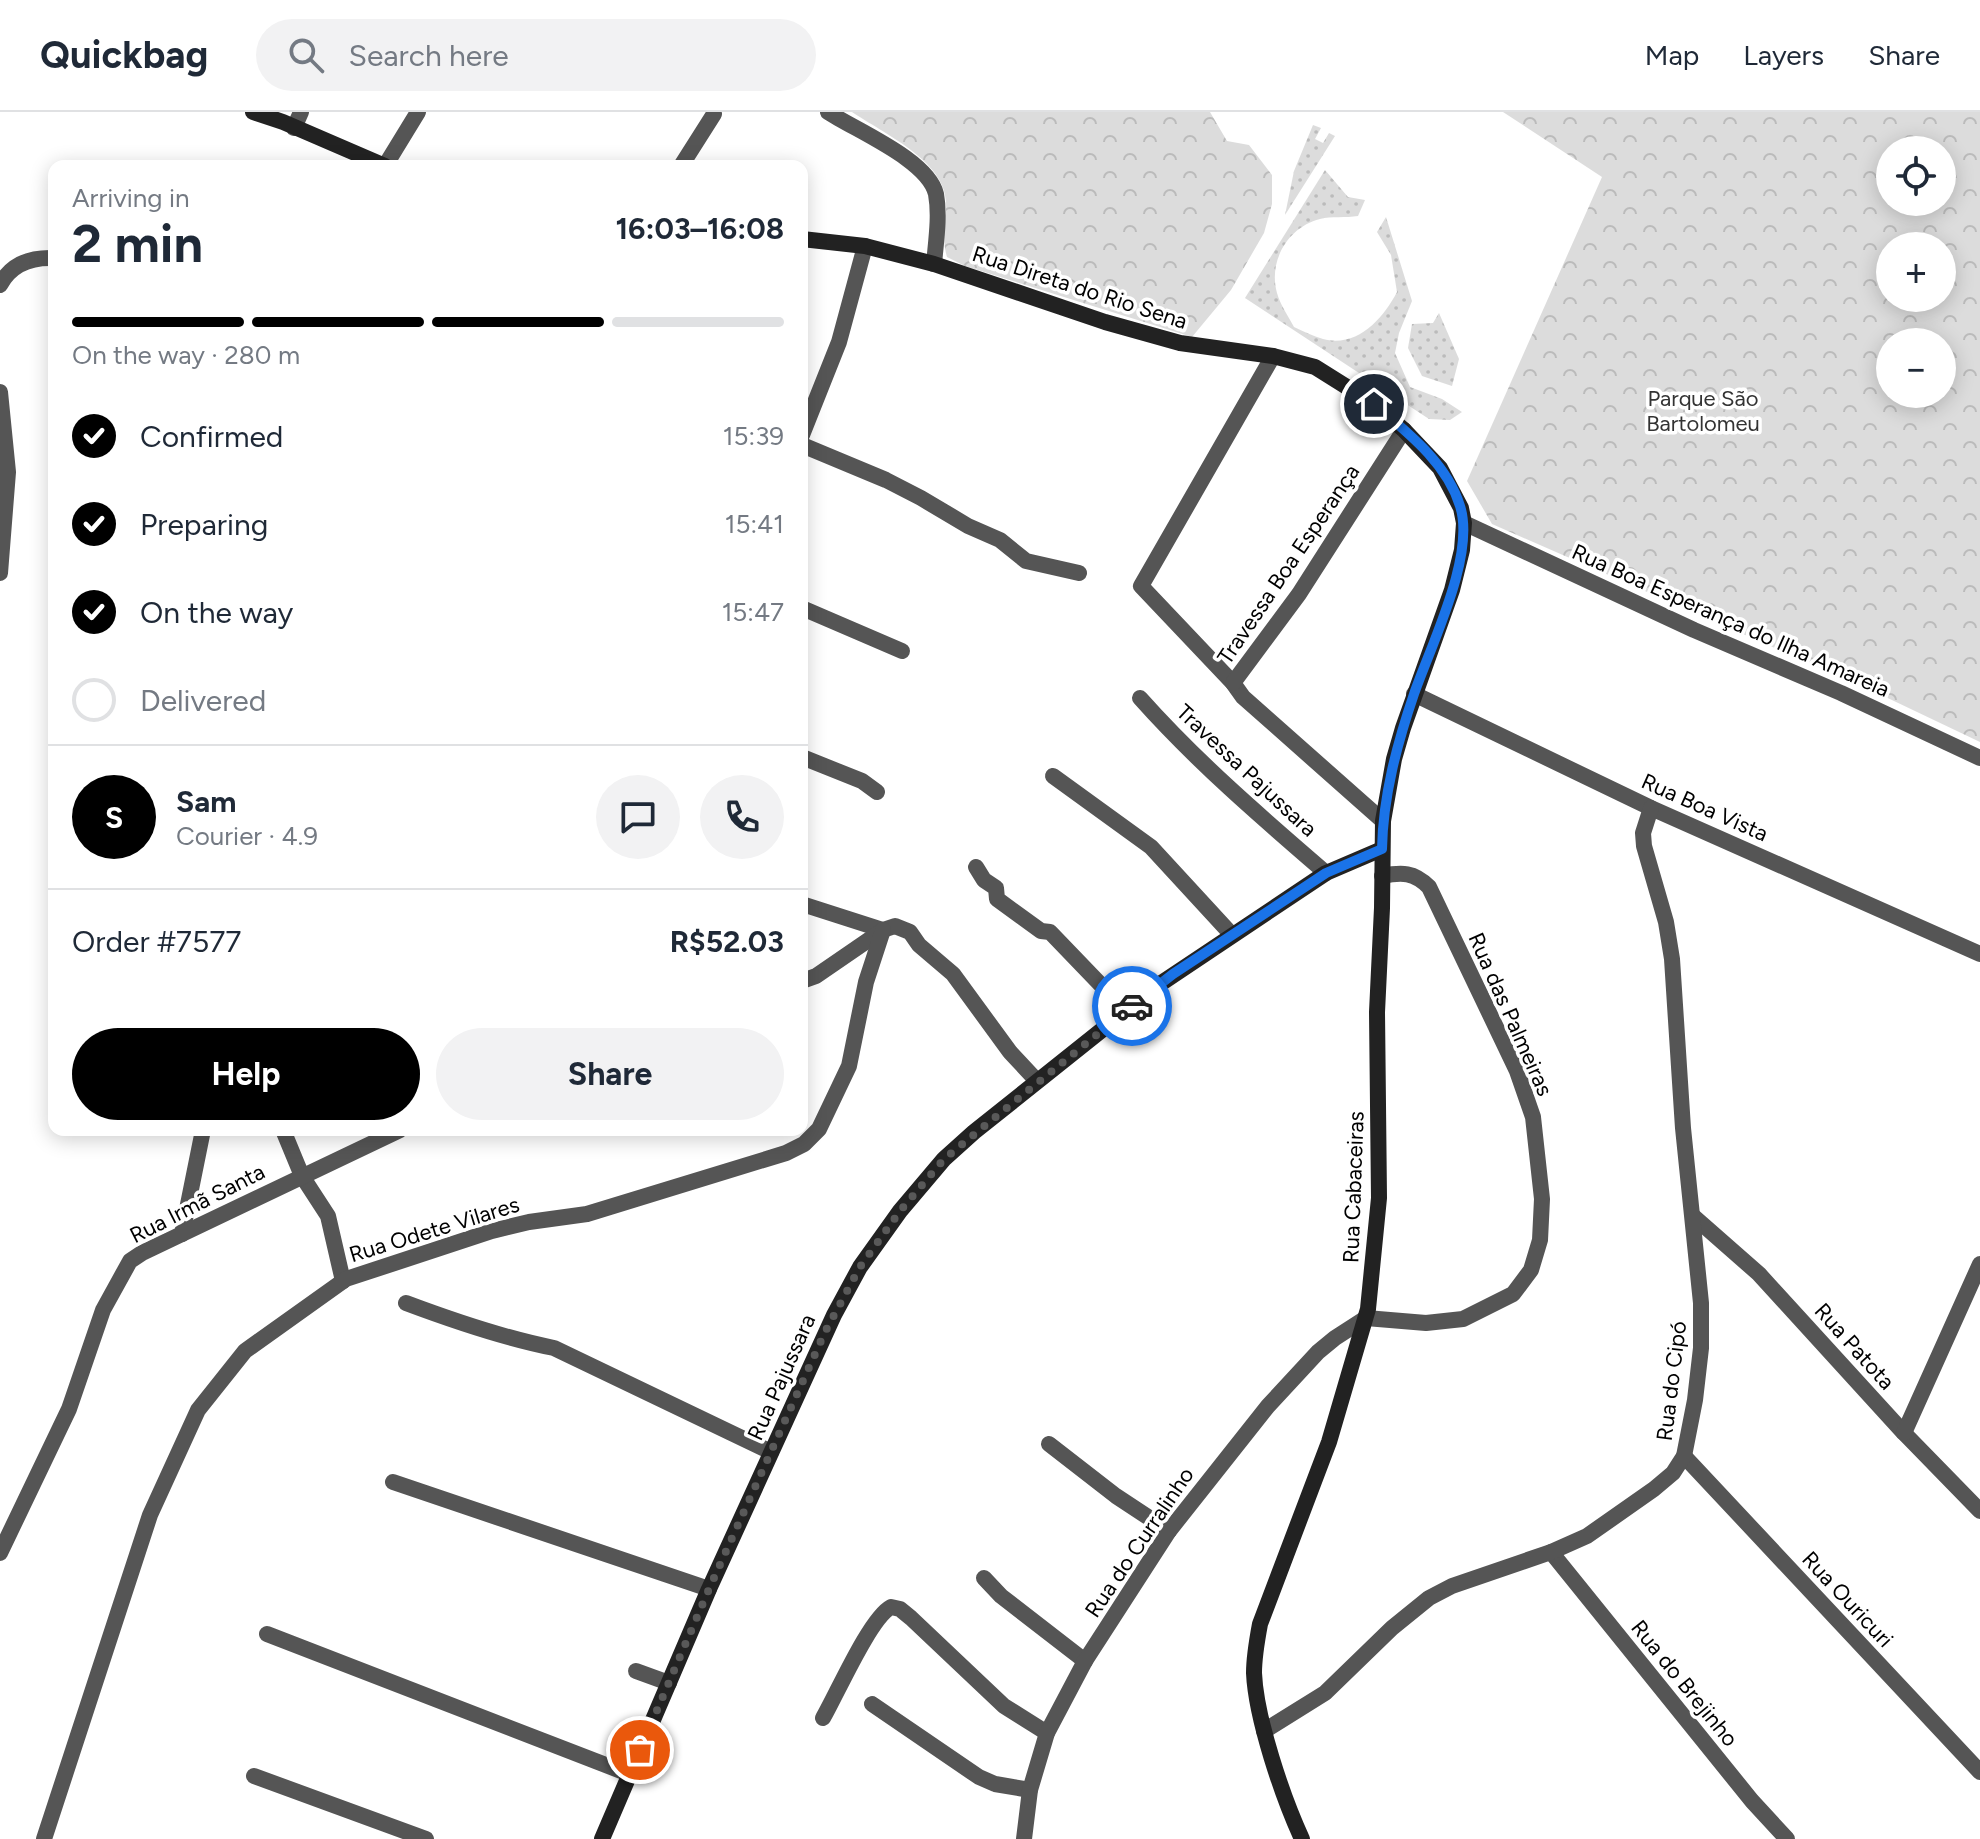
<!DOCTYPE html>
<meta charset="utf-8">
<style>
body{margin:0;font-family:Figtree,sans-serif;background:#f2f2f3;color:#1f2937;height:100vh;display:flex;flex-direction:column;font-size:30px;white-space:nowrap}
*{box-sizing:border-box;margin:0}
p{font-size:26px;color:#747a83}
.icon{flex:none;width:44px;height:44px;fill:none;stroke:currentColor;stroke-width:2;stroke-linecap:round;stroke-linejoin:round}
.map{position:relative;flex:1;overflow:hidden}
.sheet{position:absolute;left:48px;top:48px;width:760px;height:976px;display:flex;flex-direction:column;background:#fff;border-radius:16px;box-shadow:0 4px 20px #0003}
.sheet>*{flex:none}
.controls{position:absolute;left:1876px;top:24px;display:grid;gap:16px}
.controls a{display:grid;place-items:center;width:80px;height:80px;border-radius:50%;background:#fff;box-shadow:0 4px 20px #0003;font-size:40px}
.pin{position:absolute;display:grid;place-items:center;width:68px;height:68px;color:#fff;margin:-34px;border:4px solid #fff;border-radius:50%;box-shadow:0 2px 8px #0007}
.courier{position:absolute;display:grid;place-items:center;width:80px;height:80px;margin:-40px;border:6px solid #1a73e8;border-radius:50%;background:#fff;color:#222;box-shadow:0 2px 10px #0007}
.head em{font-style:normal;font-weight:700}
.head div{display:flex;flex-direction:column-reverse}
.head{display:flex;align-items:center;justify-content:space-between;height:136px;padding:0 24px}
h1{font-size:52px;font-weight:700;line-height:60px}
.bar{display:grid;grid-template-columns:repeat(4,1fr);gap:12px 8px;align-content:center;height:96px;padding:0 24px}
.bar i{height:10px;border-radius:6px;background:#e0e1e3}
.bar .active{background:#000}
.bar p{grid-column:span 4}
.line{display:flex;align-items:center;gap:20px;padding:0 24px;border-top:2px solid #e0e1e3}
.line div{flex:1}
.round{display:grid;place-items:center;flex:none;width:84px;height:84px;border-radius:42px;background:#f2f2f3}
ol{padding:0 24px;list-style:none}
li{display:flex;align-items:center;gap:24px;height:88px}
li p{margin-inline-start:auto}
li .icon{padding:8px;border-radius:50%;background:#000;color:#fff;stroke-width:4}
li:last-child{color:#747a83}
li i{width:44px;height:44px;border:4px solid #e0e1e3;border-radius:50%}
.cta{display:flex;gap:16px;margin-top:auto;padding:16px 24px}
.cta a{flex:1;height:92px;border-radius:48px;background:#000;color:#fff;font-size:32px;font-weight:700;line-height:92px;text-align:center}
.cta a+a{background:#f2f2f3;color:#1f2937}
header{display:flex;align-items:center;gap:48px;box-sizing:border-box;height:112px;padding:0 40px;background:#fff;border-bottom:2px solid #e0e1e3}
header strong{font-size:38px}
nav{display:flex;gap:44px;margin-inline-start:auto;font-size:28px}
.search{width:560px;height:72px;background:#f2f2f3;display:flex;align-items:center;gap:20px;box-sizing:border-box;padding:0 28px;border-radius:44px;color:#747a83;font-size:30px}
.map>svg:first-child{display:block}
</style>
<header>
<strong>Quickbag</strong>
<div class="search"><svg class="icon" aria-label="search" viewBox="0 0 24 24"><circle cx="10" cy="10" r="6"/><path d="M15 15l6 6"/></svg>Search here</div>
<nav><a>Map</a><a>Layers</a><a>Share</a></nav>
</header>
<div class="map">
<svg width="1980" height="1727" viewBox="0 0 1980 1727">
<defs>
<pattern id="grass-dots" width="8" height="8" patternUnits="userSpaceOnUse" patternTransform="scale(2)"><rect width="8" height="8" fill="#dcdcdc"/><path d="M2 2h.1M6 6h.1" fill="none" stroke="#bbb" stroke-width="1.8" stroke-linecap="round"/></pattern>
<pattern id="forest-crowns" width="20" height="18" patternUnits="userSpaceOnUse" patternTransform="scale(2)"><rect width="20" height="18" fill="#dcdcdc"/><path d="M2 6a3 3 0 1 1 6 0M12 15a3 3 0 1 1 6 0" fill="none" stroke="#bbb"/></pattern>
</defs>
<rect width="100%" height="100%" fill="#fff"/>
<!-- grass -->
<g fill="url(#grass-dots)">
<path d="M1313 13 1321 16 1315 27 1323 31 1329 21 1335 24 1285 103 1294 59Z"/>
<path d="M1325 58 1348 85 1365 88 1358 104C1346 106 1331 104 1320 107 1288 115 1268 149 1277 181 1280 192 1288 204 1294 215 1303 219 1313 224 1323 227 1357 236 1383 207 1397 180L1391 143 1377 120 1386 105 1412 189 1399 221 1395 241 1410 275 1442 287 1462 300 1450 308 1429 307 1245 186Z"/>
<path d="M1439 201 1459 247 1452 274 1422 264 1408 236 1412 212 1433 211Z"/>
</g>
<!-- forest -->
<g fill="url(#forest-crowns)" fill-rule="evenodd">
<path d="M852 0H1210L1227 29 1249 33 1272 63V92L1264 121 1231 178 1192 225 965 154 947 145C941 125 947 110 946 90 945 49 883 21 852 0Z"/>
<path d="M1503 0H1980V630L1873 579 1492 412 1467 369 1602 65ZM1942 38V90H1890V38ZM1942 134V186H1890V134ZM1890 230H1942V282H1890Z"/>
</g>
<g fill="none" stroke-linecap="round" stroke-linejoin="round">
<!-- street -->
<g stroke="#555" stroke-width="16">
<path d="M828 0C857 19 928 48 936 82 940 104 936 129 934 152"/>
<path d="M294 16 301 0"/>
<path d="M385 54 418 0"/>
<path d="M681 54 714 2"/>
<path d="M0 173C11 152 31 145 54 146"/>
<path d="M1273 244 1141 474 1233 571 1243 585 1383 709"/>
<path d="M0 280 8 360 0 461"/>
<path d="M802 323 839 230 865 134"/>
<path d="M802 333 886 368 921 386 968 414 1000 428 1026 449 1079 461"/>
<path d="M1464 411 1694 518 1841 581 1980 646"/>
<path d="M802 496 902 539"/>
<path d="M1233 571 1299 482 1404 318"/>
<path d="M1414 582 1651 696 1980 842"/>
<path d="M1140 586C1197 650 1261 705 1326 761"/>
<path d="M802 645 862 669 877 680"/>
<path d="M1053 664 1151 735 1232 823"/>
<path d="M976 755 984 768 996 776 997 787 1041 819 1050 820 1126 899"/>
<path d="M802 792 883 818"/>
<path d="M802 869 816 864 883 818 895 814 910 820 919 833 953 862 1010 940 1037 969"/>
<path d="M283 1018 302 1064 328 1104 343 1169"/>
<path d="M1693 1104 1759 1162 1904 1321 1980 1399"/>
<path d="M182 1122 203 1018"/>
<path d="M406 1191C454 1209 503 1226 554 1236L771 1340"/>
<path d="M1904 1321 1980 1152"/>
<path d="M1049 1332 1116 1384 1169 1419"/>
<path d="M1684 1344 1980 1660"/>
<path d="M393 1370 709 1477"/>
<path d="M1551 1440 1752 1689 1787 1727"/>
<path d="M0 1441 69 1297 103 1198 130 1149 142 1141 400 1018"/>
<path d="M984 1466 1001 1484 1085 1549"/>
<path d="M267 1522 629 1662"/>
<path d="M636 1559 669 1571"/>
<path d="M872 1592 979 1665 995 1672 1030 1678"/>
<path d="M823 1606C837 1582 870 1506 891 1495L900 1497 911 1506 1004 1594 1047 1621"/>
<path d="M1264 1619 1325 1581 1392 1516 1429 1486 1452 1474 1551 1440 1587 1424 1654 1377 1673 1361 1684 1344 1695 1288 1701 1236V1191L1683 1016 1672 847 1666 810 1644 734 1643 721 1651 696"/>
<path d="M254 1664 426 1727"/>
<path d="M44 1727 150 1403 198 1298 245 1239 346 1167 492 1119 529 1110 587 1102 786 1041 804 1032 819 1017 849 954 866 870 883 818"/>
<path d="M1024 1727 1030 1678 1047 1621 1085 1549 1169 1419 1268 1294 1318 1240 1335 1226 1366 1206 1426 1211 1463 1207 1513 1182 1531 1158 1540 1128 1542 1087 1533 1005 1517 959 1429 775C1414 760 1402 760 1382 764"/>
</g>
<!-- secondary -->
<g stroke="#222" stroke-width="16">
<path d="M253 0 283 10 385 54"/>
<path d="M802 127 865 134 934 152 1105 210 1180 231 1273 244 1315 255 1374 292 1404 318 1440 356 1461 396 1464 411 1462 438 1452 478 1403 616 1394 647 1383 709 1382 796 1377 900 1379 1086 1368 1197 1329 1330 1260 1512C1257 1528 1254 1545 1254 1561 1256 1607 1283 1686 1302 1727"/>
<path d="M602 1727 709 1477 834 1203 860 1155 900 1099 944 1047 974 1020 1157 874 1326 761 1382 737"/>
</g>
</g>
<g fill="none" stroke-linecap="round" stroke-linejoin="round">
<!-- done -->
<path stroke="#595959" stroke-width="8" stroke-dasharray="0 14.4" d="M640 1638 709 1477 825 1220 860 1155 900 1099 944 1047 1132 894"/>
<!-- route -->
<path stroke="#1a73e8" stroke-width="10" d="M1132 894 1173 862 1326 761 1382 737C1383 684 1397 632 1414 582 1431 533 1476 443 1460 394 1447 351 1407 320 1374 292"/>
</g>
<g text-anchor="middle" stroke-width="7" stroke-linejoin="round" paint-order="stroke">
<!-- street labels -->
<g font-size="22" fill="#000" stroke="#fff">
<text transform="translate(1080 175) rotate(18)" y="8">Rua Direta do Rio Sena</text>
<text transform="translate(1288 452) rotate(-56)" y="8">Travessa Boa Esperança</text>
<text transform="translate(1731 508) rotate(24)" y="8">Rua Boa Esperança do Ilha Amareia</text>
<text transform="translate(1247 658) rotate(43)" y="8">Travessa Pajussara</text>
<text transform="translate(1705 695) rotate(24)" y="8">Rua Boa Vista</text>
<text transform="translate(1511 902) rotate(66)" y="8">Rua das Palmeiras</text>
<text transform="translate(1353 1075) rotate(-88)" y="8">Rua Cabaceiras</text>
<text transform="translate(197 1091) rotate(-27)" y="8">Rua Irmã Santa</text>
<text transform="translate(434 1117) rotate(-17)" y="8">Rua Odete Vilares</text>
<text transform="translate(1855 1234) rotate(48)" y="8">Rua Patota</text>
<text transform="translate(781 1265) rotate(-66)" y="8">Rua Pajussara</text>
<text transform="translate(1671 1269) rotate(-83)" y="8">Rua do Cipó</text>
<text transform="translate(1139 1430) rotate(-56)" y="8">Rua do Curralinho</text>
<text transform="translate(1848 1487) rotate(47)" y="8">Rua Ouricuri</text>
<text transform="translate(1685 1571) rotate(51)" y="8">Rua do Brejinho</text>
</g>
<!-- park labels -->
<g font-size="22" fill="#333" stroke="#fff">
<text x="1703" y="294">Parque São<tspan x="1703" dy="25">Bartolomeu</tspan></text>
</g>
</g>
</svg>
<div class="controls">
<a><svg class="icon" aria-label="locate" viewBox="0 0 24 24"><circle cx="12" cy="12" r="6"/><path d="M12 2v4M12 18v4M2 12h4M18 12h4"/></svg></a>
<a>+</a>
<a>−</a>
</div>
<div class="pin" style="left:640px;top:1638px;background:#ea580c"><svg class="icon" aria-label="bag" viewBox="0 0 24 24"><path d="M5 8h14l-1 12H6zM9 8a3 3 0 0 1 6 0"/></svg></div>
<div class="pin" style="left:1374px;top:292px;background:#1f2937"><svg class="icon" aria-label="home" viewBox="0 0 24 24"><path d="M3 11l9-7 9 7M6 9v11h12V9"/></svg></div>
<div class="courier" style="left:1132px;top:894px"><svg class="icon" aria-label="car" viewBox="0 0 24 24"><path d="M5 17H2v-5l4-1 3-4h7l3 4 3 1v5h-3M9 17h6M6 11h13"/><circle cx="7" cy="17" r="2"/><circle cx="17" cy="17" r="2"/></svg></div>
<section class="sheet">
<div class="head"><div><h1>2 min</h1><p>Arriving in</p></div><em>16:03–16:08</em></div>
<div class="bar"><i class="active"></i><i class="active"></i><i class="active"></i><i></i><p>On the way · 280 m</p></div>
<ol>
<li><svg class="icon" aria-label="check" viewBox="0 0 24 24"><path d="M5 12l5 5 9-10"/></svg>Confirmed<p>15:39</p></li>
<li><svg class="icon" aria-label="check" viewBox="0 0 24 24"><path d="M5 12l5 5 9-10"/></svg>Preparing<p>15:41</p></li>
<li><svg class="icon" aria-label="check" viewBox="0 0 24 24"><path d="M5 12l5 5 9-10"/></svg>On the way<p>15:47</p></li>
<li><i></i>Delivered</li>
</ol>
<div class="line" style="height:144px"><b class="round" style="background:#000;color:#fff">S</b><div><b>Sam</b><p>Courier · 4.9</p></div><a class="round"><svg class="icon" aria-label="chat" viewBox="0 0 24 24"><path d="M4 5h16v11H9l-5 4z"/></svg></a><a class="round"><svg class="icon" aria-label="phone" viewBox="0 0 24 24"><path d="M5 4h4l2 5-3 2q2 4 5 5l2-3 5 2v4C11 20 4 13 5 4z"/></svg></a></div>
<div class="line" style="height:104px"><div>Order #7577</div><b>R$52.03</b></div>
<div class="cta"><a>Help</a><a>Share</a></div>
</section>
</div>
